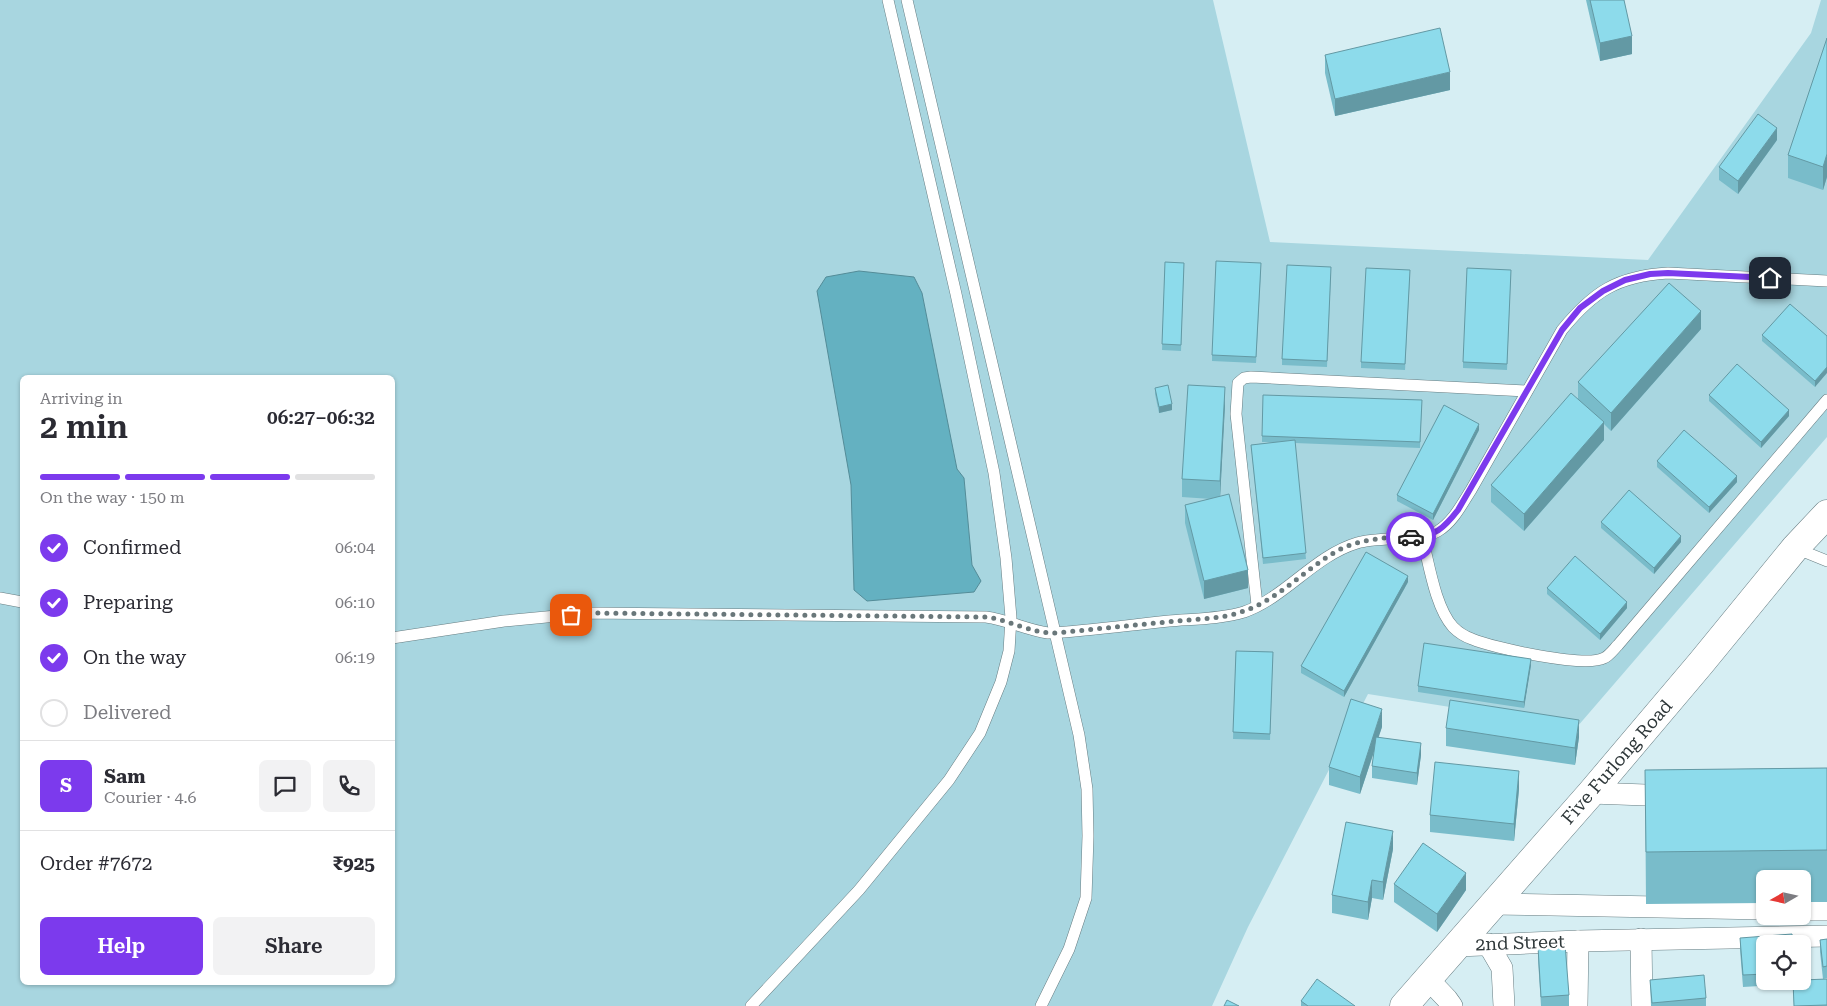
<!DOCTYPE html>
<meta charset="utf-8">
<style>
body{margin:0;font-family:"Roboto Serif",serif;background:#f2f2f3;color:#2b2b33;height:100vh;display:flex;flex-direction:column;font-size:19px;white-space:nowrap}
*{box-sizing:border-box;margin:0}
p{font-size:16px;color:#7c7c81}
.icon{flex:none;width:28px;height:28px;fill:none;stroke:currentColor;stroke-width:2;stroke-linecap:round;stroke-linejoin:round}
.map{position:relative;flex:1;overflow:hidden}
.drawer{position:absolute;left:20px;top:375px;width:375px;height:610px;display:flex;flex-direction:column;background:#fff;border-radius:8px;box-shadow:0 1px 4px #0004}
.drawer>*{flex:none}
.needle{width:32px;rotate:261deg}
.buttons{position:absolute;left:1756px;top:870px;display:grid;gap:10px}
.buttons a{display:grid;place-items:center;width:55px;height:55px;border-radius:8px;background:#fff;box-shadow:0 1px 4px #0004;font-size:25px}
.pin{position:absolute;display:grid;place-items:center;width:42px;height:42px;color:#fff;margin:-21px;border-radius:10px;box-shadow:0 2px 8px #0006}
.courier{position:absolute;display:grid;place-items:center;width:50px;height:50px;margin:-25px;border:4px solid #7c3aed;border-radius:50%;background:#fff;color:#222;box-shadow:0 1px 6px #0007}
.headline em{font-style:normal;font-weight:600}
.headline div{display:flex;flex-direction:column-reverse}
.headline{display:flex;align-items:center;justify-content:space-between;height:85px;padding:0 20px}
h1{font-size:32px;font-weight:600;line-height:38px}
.bar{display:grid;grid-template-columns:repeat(4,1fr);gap:8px 5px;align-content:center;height:60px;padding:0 20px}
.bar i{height:6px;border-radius:4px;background:#e1e1e2}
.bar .on{background:#7c3aed}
.bar p{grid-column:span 4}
.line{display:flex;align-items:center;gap:12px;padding:0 20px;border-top:1px solid #e1e1e2}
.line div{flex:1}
.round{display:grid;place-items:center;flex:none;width:52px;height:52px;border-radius:8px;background:#f2f2f3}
ol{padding:0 20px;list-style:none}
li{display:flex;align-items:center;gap:15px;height:55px}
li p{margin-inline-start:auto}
li .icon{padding:5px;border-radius:50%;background:#7c3aed;color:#fff;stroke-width:4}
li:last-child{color:#7c7c81}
li i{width:28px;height:28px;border:2px solid #e1e1e2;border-radius:50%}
.primary-button{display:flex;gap:10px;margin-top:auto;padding:10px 20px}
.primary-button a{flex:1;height:58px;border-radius:8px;background:#7c3aed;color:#fff;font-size:20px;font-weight:600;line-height:58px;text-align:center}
.primary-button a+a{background:#f2f2f3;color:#2b2b33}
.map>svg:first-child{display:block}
</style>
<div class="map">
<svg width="1827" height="1006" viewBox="0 0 1827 1006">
<rect width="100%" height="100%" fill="#d6eef3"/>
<!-- green -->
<path fill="#a8d6e0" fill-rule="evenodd" d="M0 0H1213L1270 242 1648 260 1811 33 1821 0H1827V437L1577 727 1368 694 1248 927 1212 1006H0ZM22 378H392V982H22Z"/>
<!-- water -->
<path fill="#64b1c1" stroke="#548c98" d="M859 271 914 277 922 293 957 469 964 478 972 565 981 581 974 592 867 601 854 590 851 485 817 291 826 277Z"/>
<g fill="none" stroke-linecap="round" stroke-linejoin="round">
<defs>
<g id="service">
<path d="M907 0 1079 735 1087 789 1088 836 1086 898 1069 949 1041 1006"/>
<path d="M1422 537C1429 563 1435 607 1453 627 1458 632 1466 637 1472 639 1493 648 1585 668 1604 658 1609 656 1614 649 1618 645L1827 400"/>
<path d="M1795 548 1827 561"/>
<path d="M0 598 22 602"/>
<path d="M1257 605 1236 414 1238 383 1244 378 1251 377 1527 391"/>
<path d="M392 638 504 621 588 613 986 617C1008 620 1027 630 1048 633 1089 631 1129 625 1169 621 1193 619 1221 619 1244 612 1286 597 1314 556 1357 543 1380 536 1420 542 1438 531 1453 522 1462 504 1471 490L1562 330C1593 292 1617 276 1668 273L1827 281"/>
<path d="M751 1006 859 890 949 780 980 733 1001 682 1009 651 1011 618 1006 558 994 473 956 294 888 0"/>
</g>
<g id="minor">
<path d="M1591 793 1673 796"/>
<path d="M1494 904 1765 909"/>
<path d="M1802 910H1827"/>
<path d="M1641 939 1642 1006"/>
<path d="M1578 941 1827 936"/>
<path d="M1488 944 1502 968 1504 1006"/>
<path d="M1457 946 1578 941 1577 1006"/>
<path d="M1429 980 1447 999 1452 1006"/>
</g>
<path id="secondary" d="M1404 1006 1591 793 1701 663 1795 548 1827 514"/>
</defs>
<!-- service casing -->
<use href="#service" stroke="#677d82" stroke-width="12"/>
<!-- minor casing -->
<use href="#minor" stroke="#677d82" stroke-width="22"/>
<!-- secondary casing -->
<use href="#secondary" stroke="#677d82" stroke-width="29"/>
<!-- service -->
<use href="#service" stroke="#fff" stroke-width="11"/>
<!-- minor -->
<use href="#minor" stroke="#fff" stroke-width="21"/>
<!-- secondary -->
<use href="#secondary" stroke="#fff" stroke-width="28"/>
</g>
<!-- wall -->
<g fill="#79bcca">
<path d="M1586 0H1624L1632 54 1600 61Z"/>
<path d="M1827 38V177L1823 190 1788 178V155Z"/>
<path d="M1325 55 1450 90 1335 116 1325 73Z"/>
<path d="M1777 140 1738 194 1719 180V167Z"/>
<path d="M1165 262 1184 263 1181 351 1162 350Z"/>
<path d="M1261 269 1256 363 1212 361V355Z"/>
<path d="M1511 270 1507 370 1463 368V362Z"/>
<path d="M1331 273 1327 367 1282 365V359Z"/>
<path d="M1410 276 1405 370 1361 368V362Z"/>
<path d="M1701 329 1611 431 1604 424V440L1524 531 1491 502V485L1578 400V382Z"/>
<path d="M1762 335 1827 336 1815 387 1762 341Z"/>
<path d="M1155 388 1172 410 1159 413 1155 394Z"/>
<path d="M1709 395 1789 416 1761 448 1709 401Z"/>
<path d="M1422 400 1420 448 1295 443 1306 559 1263 564 1251 445 1274 442H1262V436Z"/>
<path d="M1225 405 1220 497 1248 588 1204 599 1185 523V505L1211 499 1182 497V479Z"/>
<path d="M1479 430 1433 520 1397 501V495Z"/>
<path d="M1657 461 1737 482 1709 513 1657 467Z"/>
<path d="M1601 522 1681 542 1654 574 1601 528Z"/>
<path d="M1408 582 1344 697 1301 673V666Z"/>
<path d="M1547 588 1627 608 1600 640 1547 594Z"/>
<path d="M1236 651 1273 652 1270 740 1233 739Z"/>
<path d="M1531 665 1524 708 1418 692V686Z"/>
<path d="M1382 727 1378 737 1421 755 1417 785 1372 778V766L1375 749 1360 794 1329 785V767Z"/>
<path d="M1446 728 1579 737 1575 765 1446 746Z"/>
<path d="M1827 768V902H1802V879H1765V903L1646 904 1645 770Z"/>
<path d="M1519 789 1514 841 1430 832V815Z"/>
<path d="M1393 849 1383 900 1372 898 1368 920 1332 913V895Z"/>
<path d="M1394 884 1466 890 1437 932 1394 902Z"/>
<path d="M1740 938 1765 944V981H1802L1827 979V1006H1794L1793 984 1743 987 1740 950Z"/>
<path d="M1827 939V978L1823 979 1820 952V940Z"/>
<path d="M1538 947 1569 995V1006H1541L1538 959Z"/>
<path d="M1650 980 1706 998V1006H1651Z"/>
<path d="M1301 1001 1355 1006H1301Z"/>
</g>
<!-- shaded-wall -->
<g fill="#6399a4">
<path d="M1632 36V54L1600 61V43Z"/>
<path d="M1450 72V90L1335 116V99Z"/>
<path d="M1777 128V140L1738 194V181Z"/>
<path d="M1827 154V177L1823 190V167Z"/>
<path d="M1701 311V329L1611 431V413Z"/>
<path d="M1827 367V373L1815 387V381Z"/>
<path d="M1225 387V405L1220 499V481Z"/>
<path d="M1172 404V410L1159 413V407Z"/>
<path d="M1789 410V416L1761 448V442Z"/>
<path d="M1604 422V440L1524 531V514Z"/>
<path d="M1479 424V430L1433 520V514Z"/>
<path d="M1737 476V482L1709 513V507Z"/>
<path d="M1681 536V542L1654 574V568Z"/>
<path d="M1248 570V588L1204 599V581Z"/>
<path d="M1408 576V582L1344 697V691Z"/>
<path d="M1627 602V608L1600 640V634Z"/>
<path d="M1531 659V665L1524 708V702Z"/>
<path d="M1382 709V727L1360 794V777Z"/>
<path d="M1579 720V737L1575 765V748Z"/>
<path d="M1421 743V755L1417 785V773Z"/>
<path d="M1519 771V789L1514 841V824Z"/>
<path d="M1393 831V849L1383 900V882Z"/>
<path d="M1466 873V890L1437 932V914Z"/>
<path d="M1372 880V898L1368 920V902Z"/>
</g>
<!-- building -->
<g fill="#8ddbeb" stroke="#6399a4">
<path d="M1590 0H1624L1632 36 1600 43Z"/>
<path d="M1440 28 1450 72 1335 99 1325 55Z"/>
<path d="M1827 38V154L1823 167 1788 155Z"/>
<path d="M1758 114 1777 128 1738 181 1719 167Z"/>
<path d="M1216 261 1261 263 1256 357 1212 355Z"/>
<path d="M1165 262 1184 263 1181 345 1162 344Z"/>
<path d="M1287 265 1331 267 1327 361 1282 359Z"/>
<path d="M1366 268 1410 270 1405 364 1361 362Z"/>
<path d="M1467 268 1511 270 1507 364 1463 362Z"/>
<path d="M1669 283 1701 311 1611 413 1578 382Z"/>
<path d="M1790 304 1827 336V367L1815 381 1762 335Z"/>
<path d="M1737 364 1789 410 1761 442 1709 395Z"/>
<path d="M1168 385 1172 404 1159 407 1155 388Z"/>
<path d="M1188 385 1225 387 1220 481 1182 479Z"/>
<path d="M1571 393 1604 422 1524 514 1491 485Z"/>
<path d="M1263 395 1422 400 1420 442 1262 436Z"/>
<path d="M1444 405 1479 424 1433 514 1397 495Z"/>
<path d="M1684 430 1737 476 1709 507 1657 461Z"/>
<path d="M1295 440 1306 553 1263 558 1251 445Z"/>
<path d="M1629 490 1681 536 1654 568 1601 522Z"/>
<path d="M1229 494 1248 570 1204 581 1185 505Z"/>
<path d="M1366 552 1408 576 1344 691 1301 666Z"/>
<path d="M1575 556 1627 602 1600 634 1547 588Z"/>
<path d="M1424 643 1531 659 1524 702 1418 686Z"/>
<path d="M1236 651 1273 652 1270 734 1233 732Z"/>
<path d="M1351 699 1382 709 1360 777 1329 767Z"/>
<path d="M1450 700 1579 720 1575 748 1446 728Z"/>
<path d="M1376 737 1421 743 1417 773 1372 766Z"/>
<path d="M1435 762 1519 771 1514 824 1430 815Z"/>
<path d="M1827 768V850L1646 852 1645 770Z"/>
<path d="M1346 822 1393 831 1383 882 1372 880 1368 902 1332 895Z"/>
<path d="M1423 843 1466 873 1437 914 1394 884Z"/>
<path d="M1792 934 1793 944H1765V974L1743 975 1740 938Z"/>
<path d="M1827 939V966L1823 967 1820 940Z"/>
<path d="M1565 944 1569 995 1541 997 1538 947Z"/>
<path d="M1704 975 1706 998 1652 1003 1650 980Z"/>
<path d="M1317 979 1355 1006H1308L1301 1001Z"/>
<path d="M1827 979V1005L1794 1006 1793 981H1802V980Z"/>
<path d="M1227 1000 1239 1006H1224Z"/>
</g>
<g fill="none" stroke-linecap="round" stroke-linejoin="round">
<!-- done -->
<path stroke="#69777a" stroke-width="5" stroke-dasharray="0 9" d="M571 615 588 613 986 617C1009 620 1034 634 1055 633 1096 629 1136 625 1177 621 1198 619 1223 619 1244 611 1279 599 1305 569 1337 551 1359 539 1386 537 1411 537"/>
<!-- route -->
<path stroke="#7c3aed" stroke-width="6" d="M1411 537C1435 537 1444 528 1458 510L1562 330 1580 308 1603 291 1625 280 1650 274 1668 273 1770 278"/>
</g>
<g text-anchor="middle" stroke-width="5" stroke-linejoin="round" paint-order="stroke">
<!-- street labels -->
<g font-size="18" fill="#2e3739" stroke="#fff">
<text transform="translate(1617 762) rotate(-49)" y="6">Five Furlong Road</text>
<text transform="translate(1520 943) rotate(-2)" y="6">2nd Street</text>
</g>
</g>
</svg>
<div class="buttons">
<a><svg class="needle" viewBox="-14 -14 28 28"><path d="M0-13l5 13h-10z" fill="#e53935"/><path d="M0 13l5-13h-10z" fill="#7c7c81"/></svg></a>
<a><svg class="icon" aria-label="locate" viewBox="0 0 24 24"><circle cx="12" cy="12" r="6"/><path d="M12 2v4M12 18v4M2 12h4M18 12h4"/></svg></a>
</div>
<div class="pin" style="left:571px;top:615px;background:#ea580c"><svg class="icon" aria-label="bag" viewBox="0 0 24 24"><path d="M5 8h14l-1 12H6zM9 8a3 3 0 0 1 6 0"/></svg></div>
<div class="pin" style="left:1770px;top:278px;background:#1f2937"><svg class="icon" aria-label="home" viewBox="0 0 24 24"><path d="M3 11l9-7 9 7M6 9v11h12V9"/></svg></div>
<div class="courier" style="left:1411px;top:537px"><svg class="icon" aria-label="car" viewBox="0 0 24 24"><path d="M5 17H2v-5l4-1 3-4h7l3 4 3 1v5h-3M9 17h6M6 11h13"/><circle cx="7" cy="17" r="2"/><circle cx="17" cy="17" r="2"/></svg></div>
<section class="drawer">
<div class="headline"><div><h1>2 min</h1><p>Arriving in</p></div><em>06:27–06:32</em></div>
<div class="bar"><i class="on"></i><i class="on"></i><i class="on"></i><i></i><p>On the way · 150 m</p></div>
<ol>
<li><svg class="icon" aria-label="check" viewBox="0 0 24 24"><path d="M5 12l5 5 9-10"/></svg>Confirmed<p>06:04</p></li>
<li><svg class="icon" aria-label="check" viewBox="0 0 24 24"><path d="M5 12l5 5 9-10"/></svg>Preparing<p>06:10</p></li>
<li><svg class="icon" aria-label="check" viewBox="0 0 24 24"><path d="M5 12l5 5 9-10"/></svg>On the way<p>06:19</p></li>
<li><i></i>Delivered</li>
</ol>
<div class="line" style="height:90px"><b class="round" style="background:#7c3aed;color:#fff">S</b><div><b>Sam</b><p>Courier · 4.6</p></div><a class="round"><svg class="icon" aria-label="chat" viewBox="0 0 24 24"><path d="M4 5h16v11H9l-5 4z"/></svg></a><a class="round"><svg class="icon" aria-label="phone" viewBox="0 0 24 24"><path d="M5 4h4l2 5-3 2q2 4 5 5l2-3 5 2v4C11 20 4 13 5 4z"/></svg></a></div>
<div class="line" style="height:65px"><div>Order #7672</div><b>₹925</b></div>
<div class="primary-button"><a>Help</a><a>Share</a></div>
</section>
</div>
